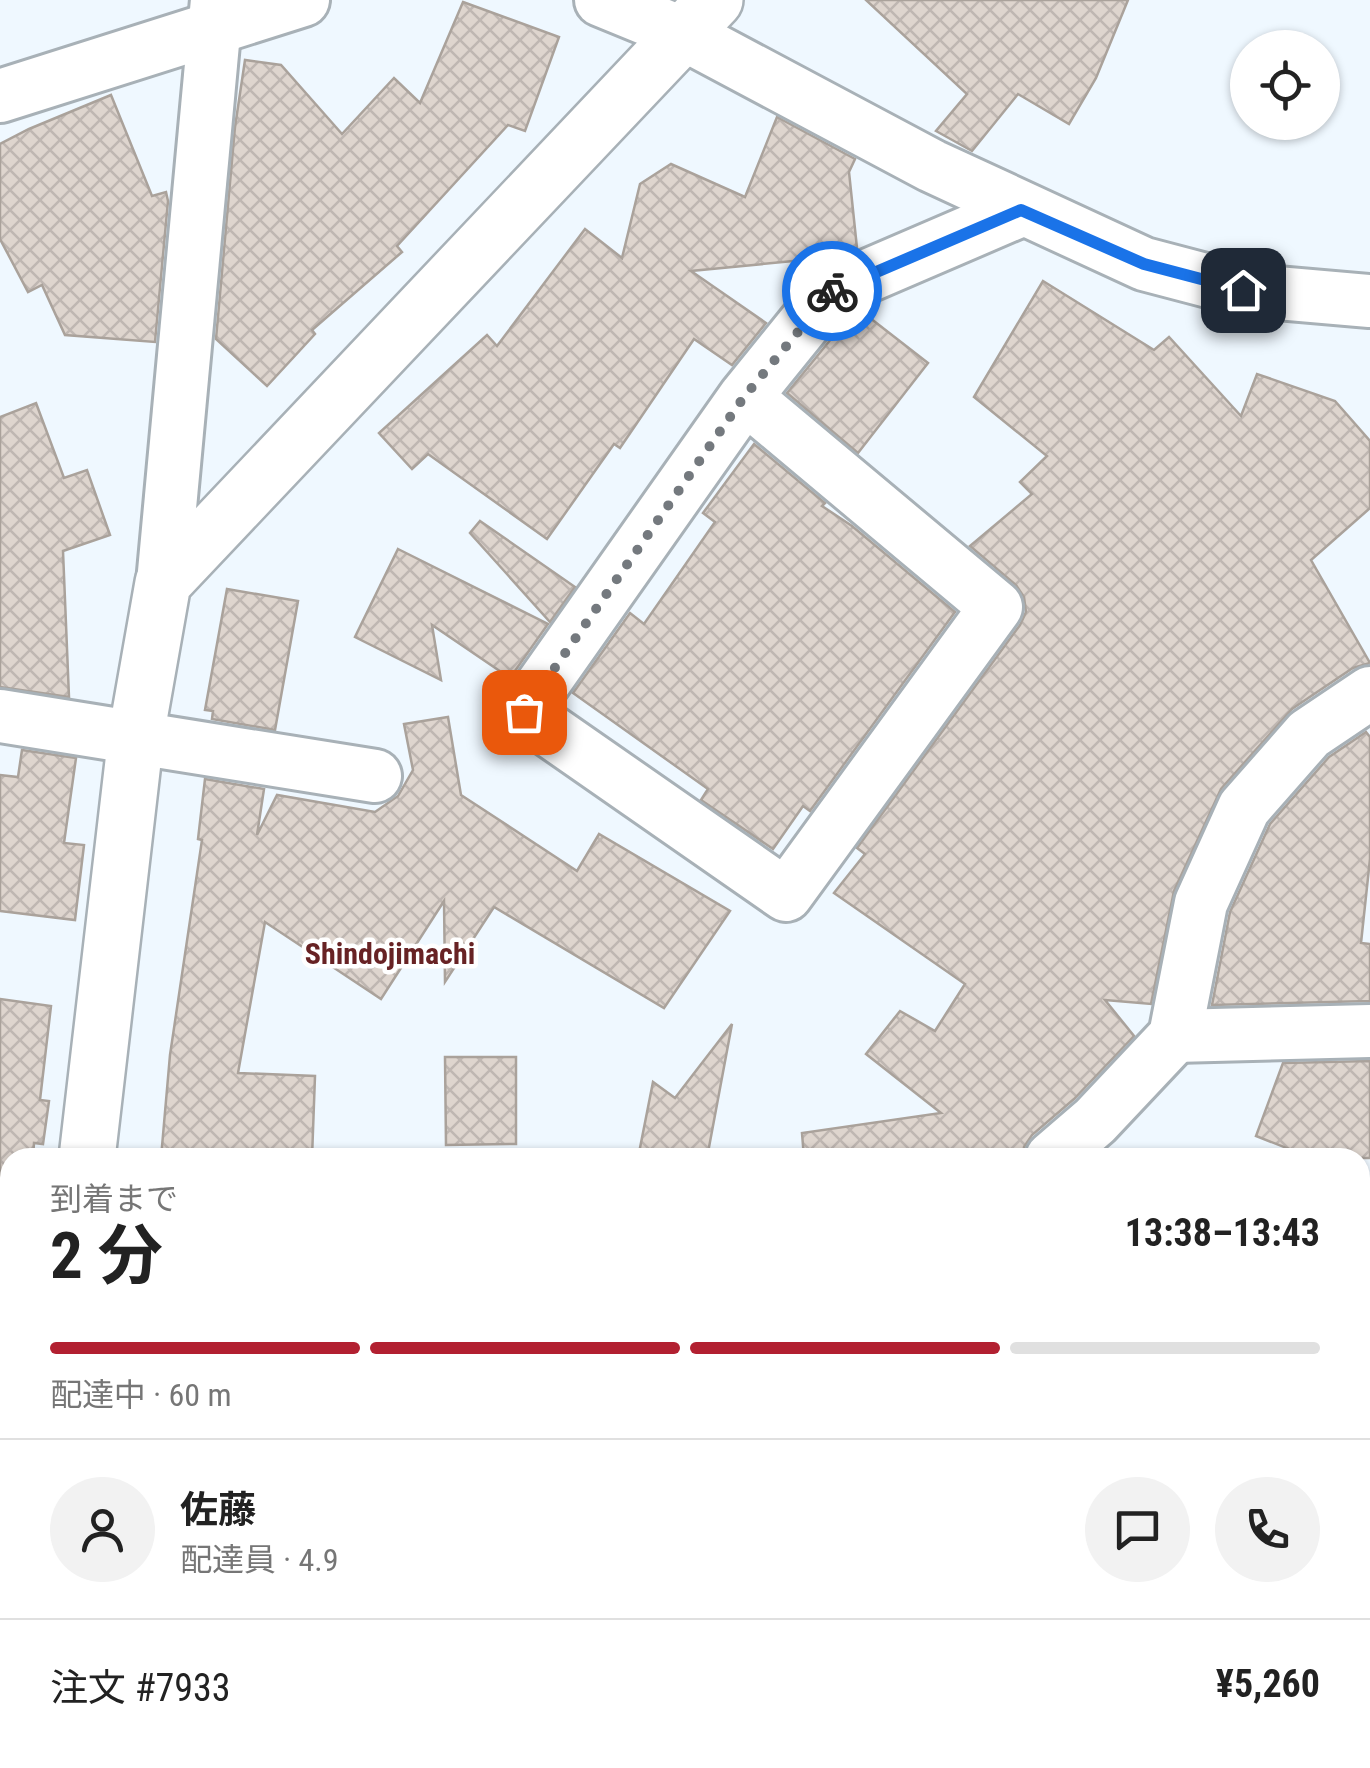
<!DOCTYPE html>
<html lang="ja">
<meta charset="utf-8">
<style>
body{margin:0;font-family:"Roboto Condensed","Noto Sans JP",sans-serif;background:#f2f2f2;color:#222;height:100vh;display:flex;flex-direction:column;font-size:38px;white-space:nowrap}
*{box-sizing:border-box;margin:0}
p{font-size:32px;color:#767676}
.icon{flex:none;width:55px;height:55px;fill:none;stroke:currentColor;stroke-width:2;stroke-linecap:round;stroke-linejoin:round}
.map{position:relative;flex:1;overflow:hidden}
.drawer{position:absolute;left:0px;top:1148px;width:1370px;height:622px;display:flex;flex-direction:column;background:#fff;border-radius:30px 30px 0 0;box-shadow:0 2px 8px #0004}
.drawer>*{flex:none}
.fabs{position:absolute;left:1230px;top:30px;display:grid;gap:20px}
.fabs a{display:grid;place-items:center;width:110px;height:110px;border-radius:50%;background:#fff;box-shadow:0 2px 8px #0004;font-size:50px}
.pin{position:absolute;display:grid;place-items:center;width:85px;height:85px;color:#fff;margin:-42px;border-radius:20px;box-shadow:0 5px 15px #0006}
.courier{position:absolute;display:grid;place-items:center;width:100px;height:100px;margin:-50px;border:8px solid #1a73e8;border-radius:50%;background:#fff;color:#222;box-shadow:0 2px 12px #0007}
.headline em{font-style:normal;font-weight:700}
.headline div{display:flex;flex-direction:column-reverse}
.headline{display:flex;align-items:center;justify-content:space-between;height:170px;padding:0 50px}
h1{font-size:65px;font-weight:700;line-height:75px}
.bar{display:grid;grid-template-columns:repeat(4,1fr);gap:15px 10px;align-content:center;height:120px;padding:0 50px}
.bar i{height:12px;border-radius:8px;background:#e0e0e0}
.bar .on{background:#b22031}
.bar p{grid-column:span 4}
.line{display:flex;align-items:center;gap:25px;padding:0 50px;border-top:2px solid #e0e0e0}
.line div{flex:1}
.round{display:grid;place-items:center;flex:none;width:105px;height:105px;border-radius:52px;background:#f2f2f2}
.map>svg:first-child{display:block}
</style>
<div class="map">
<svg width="1370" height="1768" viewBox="0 0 1370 1768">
<defs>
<pattern id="forest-crowns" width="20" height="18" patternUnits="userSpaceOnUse" patternTransform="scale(2.5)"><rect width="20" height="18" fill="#d3e8ad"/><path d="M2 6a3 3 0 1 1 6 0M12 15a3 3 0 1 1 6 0" fill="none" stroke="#b6c896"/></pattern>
<pattern id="building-cross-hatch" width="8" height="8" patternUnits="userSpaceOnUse" patternTransform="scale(2.5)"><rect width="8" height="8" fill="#ded5ce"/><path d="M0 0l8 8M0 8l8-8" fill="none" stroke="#bfb7b2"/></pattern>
</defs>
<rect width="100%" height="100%" fill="#eff8ff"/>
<!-- forest -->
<g fill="url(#forest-crowns)">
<path d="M1360 1370C1370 1387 1370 1418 1370 1441L1360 1443Z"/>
<path d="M728 1760H978L980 1768H729Z"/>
<path d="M1021 1760H1098L1072 1768H1024Z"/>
</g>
<!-- building -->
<g fill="url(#building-cross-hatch)" stroke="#aaa29b" stroke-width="2.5">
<path d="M866 0H1128L1096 78 1069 124 1018 94 972 151 936 131 967 94Z"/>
<path d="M463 2 559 37 525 131 508 125 397 246 402 252 312 330 315 334 267 386 216 339 235 127 245 60 281 65 342 134 394 78 420 103Z"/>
<path d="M111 95 152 196 166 192 168 201 155 342 65 335 42 285 28 292 0 239V144L29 129Z"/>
<path d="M777 117 855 159 849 172 857 248 835 257 691 271 766 323 732 365 694 339 620 448 614 444 547 539 428 454 412 469 379 433 487 335 497 346 585 229 622 258 640 184 671 164 745 197Z"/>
<path d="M1043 281 1154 350 1169 337 1241 416 1257 374 1335 401 1370 441V508L1311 560 1370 663 1353 668 1292 709 1221 789 1174 891 1151 1004 1105 1000 1134 1036 1074 1099 1032 1135 1024 1147 1023 1158H804L802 1133 941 1113 866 1054 900 1011 935 1031 965 984 834 893 865 854 857 848 1020 625 1026 612 1024 597 1016 585 970 546 1032 494 1020 482 1047 456 974 397Z"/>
<path d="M861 311 928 363 858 453 787 393 849 317Z"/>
<path d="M36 403 64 478 87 470 110 535 63 551 69 697 0 687V417Z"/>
<path d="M754 444 825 503 822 506 852 526 955 612 810 811 803 806 773 849 701 800 708 789 573 693 630 613 644 624 715 522 703 513Z"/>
<path d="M480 521 575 587 550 622 470 533Z"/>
<path d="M398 549 548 624 510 678 432 625 441 680 355 637Z"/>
<path d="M227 589 298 601 275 730 212 719 213 711 205 710Z"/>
<path d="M448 717 461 795 577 871 599 834 730 911 664 1008 494 907 445 982 444 901 381 999 265 922 238 1073 315 1076 312 1158H161L170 1055 202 840 198 839 205 779 264 789 257 835 277 795 375 812 398 796 413 770 404 724Z"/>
<path d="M1366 732 1370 737V859L1361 943 1370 944V1001L1212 1005 1230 912 1270 824 1329 757Z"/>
<path d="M22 750 76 758 64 843 84 845 75 920 0 911V775L18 777Z"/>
<path d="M0 999 51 1006 40 1100 49 1101 43 1144 34 1143 33 1158H10V1207L0 1206Z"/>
<path d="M732 1024 707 1158H638L653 1082 675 1098Z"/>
<path d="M445 1057H516V1144L446 1145Z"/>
<path d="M1370 1061V1158H1312L1256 1136 1283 1063Z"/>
</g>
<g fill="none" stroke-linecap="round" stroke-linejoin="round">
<defs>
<g id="minor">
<path d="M601 0 684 34 932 166 1144 264 1243 290 1370 301"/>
<path d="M0 96 303 0"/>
<path d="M745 397 996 607 786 895 523 712 745 397 830 292 1021 210"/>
<path d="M163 583 217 0"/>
<path d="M0 716 375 776"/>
<path d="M1175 1036 1370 1031"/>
<path d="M1052 1158 1095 1121 1175 1036 1201 903 1244 808 1309 734 1370 693"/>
<path d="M1360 1234 1370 1238"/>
<path d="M998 1760 1000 1768"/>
</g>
<g id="tertiary">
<path d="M87 1158 136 736 163 583 715 0"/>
<path d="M21 1768 22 1760"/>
</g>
</defs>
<!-- minor casing -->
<use href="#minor" stroke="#a8b1b7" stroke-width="58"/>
<!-- tertiary casing -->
<use href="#tertiary" stroke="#a8b1b7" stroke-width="60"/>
<!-- minor -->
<use href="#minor" stroke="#fff" stroke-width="52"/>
<!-- tertiary -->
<use href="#tertiary" stroke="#fff" stroke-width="55"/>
</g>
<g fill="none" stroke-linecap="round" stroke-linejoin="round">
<!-- done -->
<path stroke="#74797e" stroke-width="10" stroke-dasharray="0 18" d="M524 712 744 397 832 291"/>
<!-- route -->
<path stroke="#1a73e8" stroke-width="12" d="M832 291 1021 210 1144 264 1243 290"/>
</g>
<g text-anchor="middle" stroke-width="9" stroke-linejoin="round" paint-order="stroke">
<!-- quarter labels -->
<g font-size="30" font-weight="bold" fill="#672224" stroke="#fff">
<text x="390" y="964">Shindojimachi</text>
</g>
</g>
</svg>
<div class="fabs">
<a><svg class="icon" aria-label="locate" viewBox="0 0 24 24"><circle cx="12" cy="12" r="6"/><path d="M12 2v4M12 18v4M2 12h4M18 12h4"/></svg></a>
</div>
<div class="pin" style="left:524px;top:712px;background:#ea580c"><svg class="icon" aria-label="bag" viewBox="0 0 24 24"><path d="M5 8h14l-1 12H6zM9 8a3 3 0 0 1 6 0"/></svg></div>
<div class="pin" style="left:1243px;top:290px;background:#1f2937"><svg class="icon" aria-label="home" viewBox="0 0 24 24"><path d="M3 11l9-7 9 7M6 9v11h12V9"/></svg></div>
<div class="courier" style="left:832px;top:291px"><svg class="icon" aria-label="bike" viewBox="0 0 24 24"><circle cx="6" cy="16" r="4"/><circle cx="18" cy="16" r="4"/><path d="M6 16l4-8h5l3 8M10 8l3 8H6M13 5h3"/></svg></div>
<section class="drawer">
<div class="headline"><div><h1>2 分</h1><p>到着まで</p></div><em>13:38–13:43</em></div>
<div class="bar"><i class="on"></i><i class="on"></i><i class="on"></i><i></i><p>配達中 · 60 m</p></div>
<div class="line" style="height:180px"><a class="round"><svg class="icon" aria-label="person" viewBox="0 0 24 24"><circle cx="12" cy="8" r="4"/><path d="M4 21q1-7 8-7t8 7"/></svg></a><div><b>佐藤</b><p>配達員 · 4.9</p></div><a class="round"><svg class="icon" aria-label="chat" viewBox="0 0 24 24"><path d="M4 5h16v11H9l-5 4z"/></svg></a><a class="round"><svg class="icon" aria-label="phone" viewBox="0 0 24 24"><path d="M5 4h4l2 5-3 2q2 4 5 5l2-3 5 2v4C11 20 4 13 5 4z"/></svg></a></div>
<div class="line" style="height:130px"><div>注文 #7933</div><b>¥5,260</b></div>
</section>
</div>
